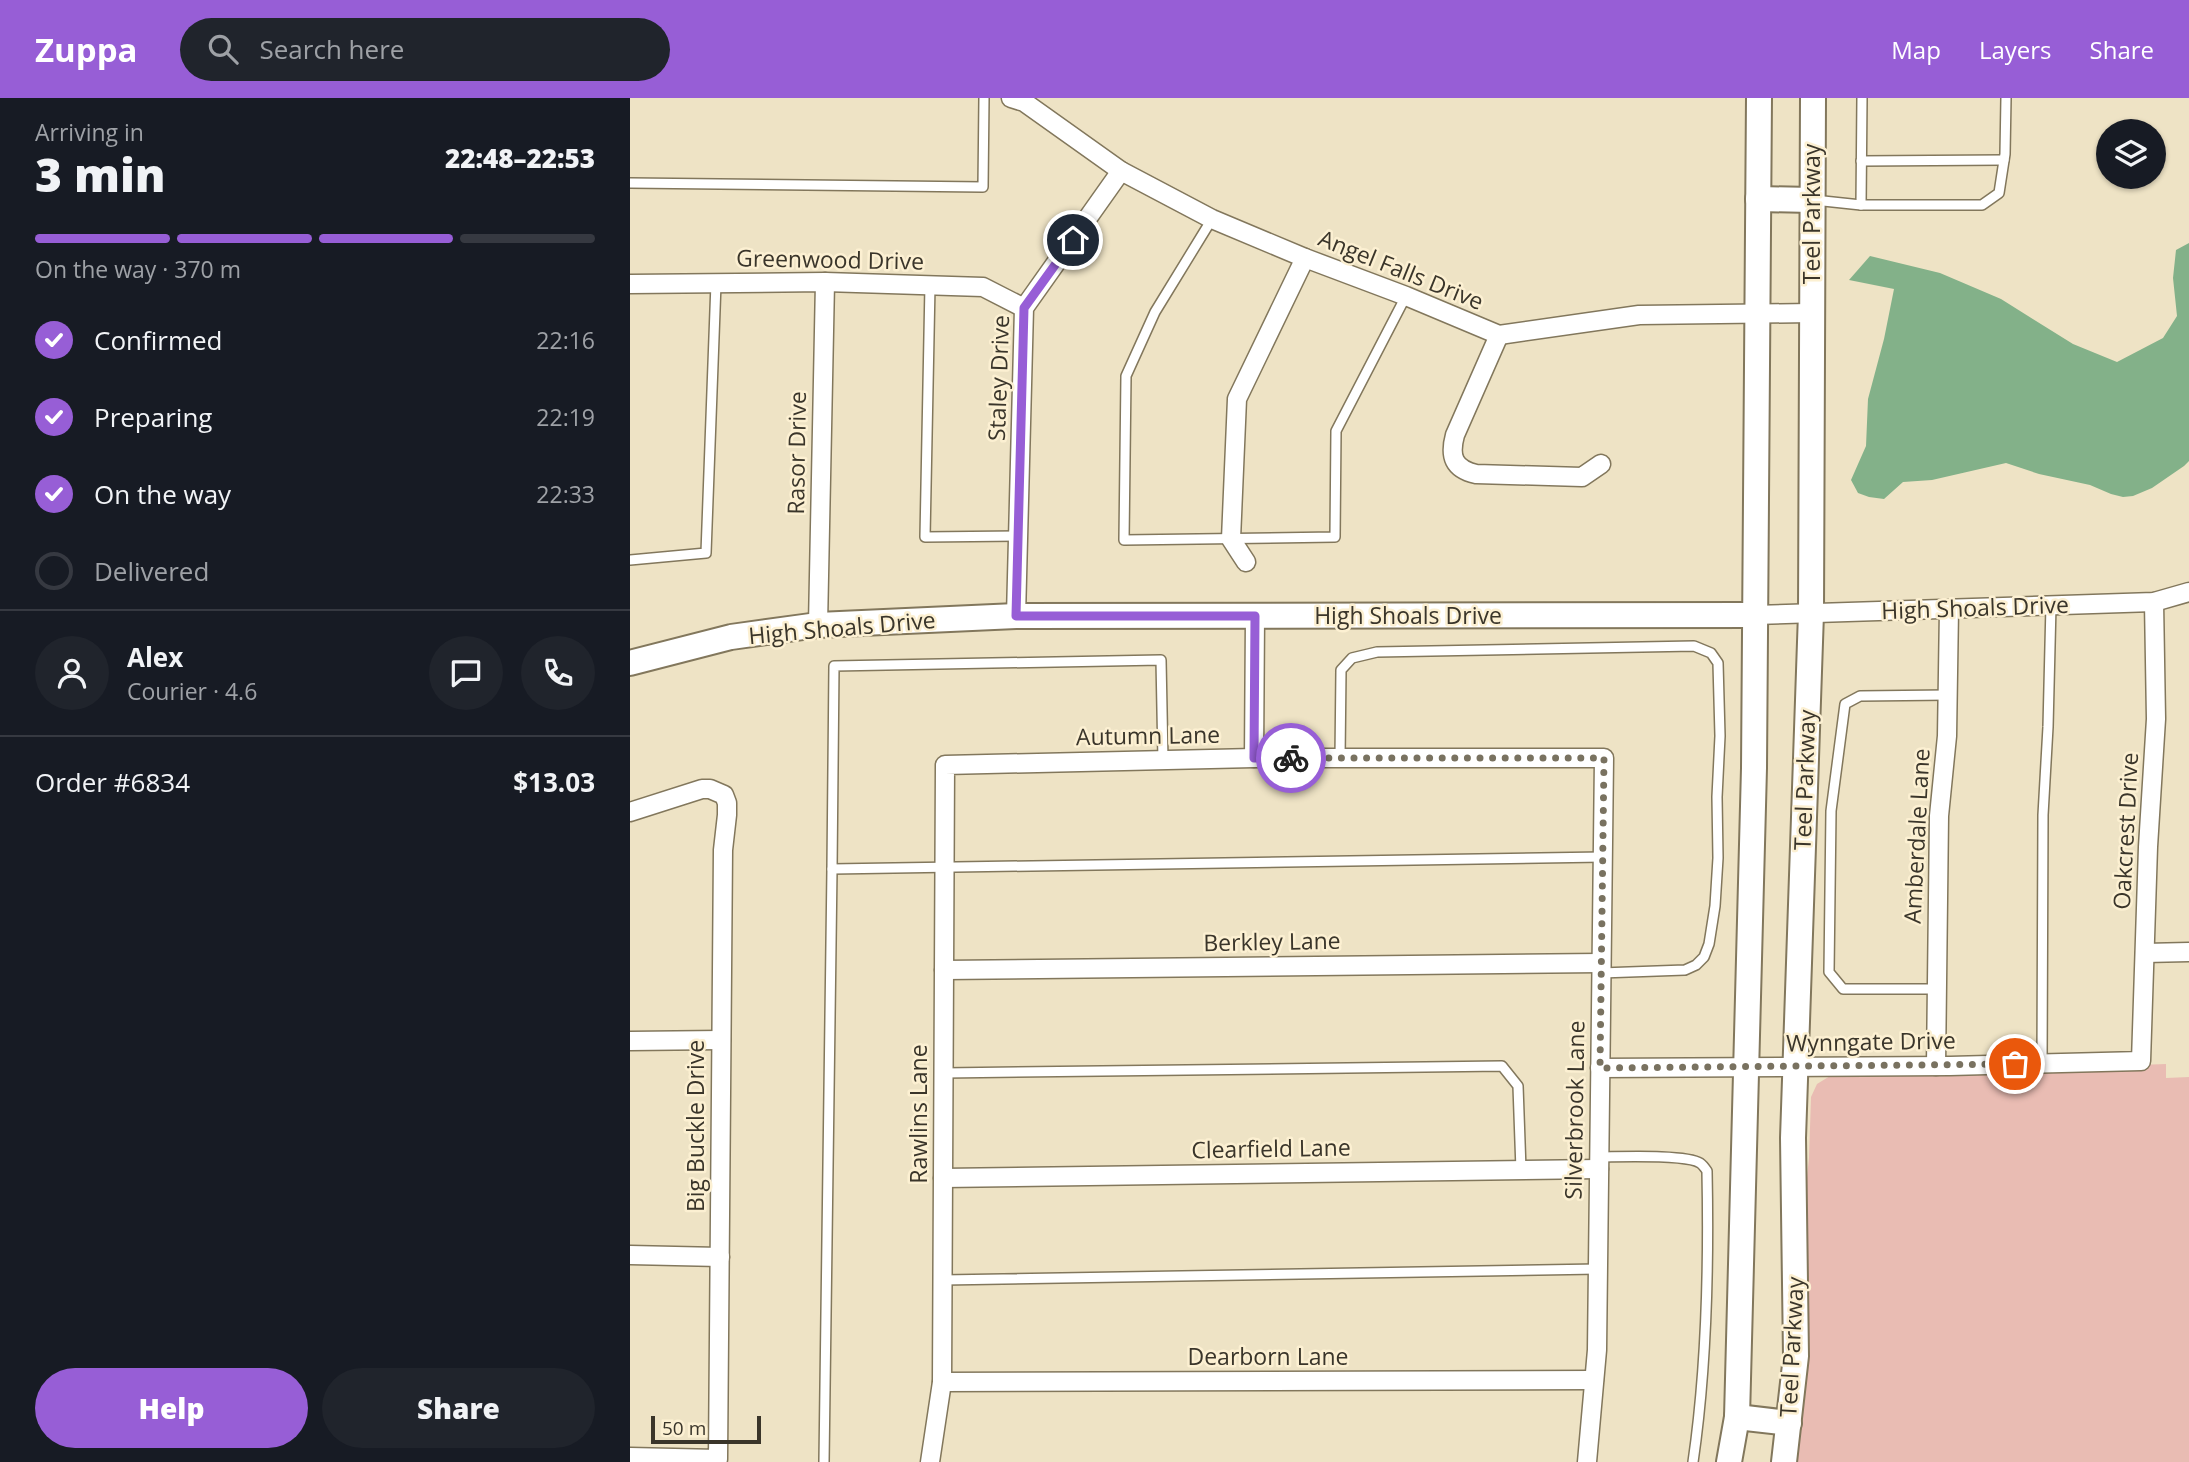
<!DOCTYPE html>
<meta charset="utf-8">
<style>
body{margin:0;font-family:"Open Sans",sans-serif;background:#20242c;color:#f1f3f6;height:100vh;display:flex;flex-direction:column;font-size:26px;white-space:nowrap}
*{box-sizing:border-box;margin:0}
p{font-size:23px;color:#9ea1a6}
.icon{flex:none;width:38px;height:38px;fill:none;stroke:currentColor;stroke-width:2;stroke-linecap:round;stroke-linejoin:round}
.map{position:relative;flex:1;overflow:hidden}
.side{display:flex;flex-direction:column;background:#171b24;width:630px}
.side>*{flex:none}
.fabs{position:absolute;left:1466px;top:21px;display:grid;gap:14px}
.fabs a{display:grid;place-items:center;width:70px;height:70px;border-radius:50%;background:#171b24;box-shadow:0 2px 5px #0004;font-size:35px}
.scale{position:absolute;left:21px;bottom:18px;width:110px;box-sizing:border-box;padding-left:7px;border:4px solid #3a352a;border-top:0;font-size:19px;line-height:24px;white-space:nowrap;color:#3a352a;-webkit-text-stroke:5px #fcf0d2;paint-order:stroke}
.pin{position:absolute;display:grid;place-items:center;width:60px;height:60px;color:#fff;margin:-30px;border:4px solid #fff;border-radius:50%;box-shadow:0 2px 7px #0007}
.courier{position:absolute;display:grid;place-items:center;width:70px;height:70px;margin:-35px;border:5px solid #975ed6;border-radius:50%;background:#fff;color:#222;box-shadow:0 2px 9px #0007}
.overview em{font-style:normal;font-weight:800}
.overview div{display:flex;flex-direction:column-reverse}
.overview{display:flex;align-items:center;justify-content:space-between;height:119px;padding:0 35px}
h1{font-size:46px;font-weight:800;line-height:52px}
.bar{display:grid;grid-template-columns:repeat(4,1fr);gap:10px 7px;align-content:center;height:84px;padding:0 35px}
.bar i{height:9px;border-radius:5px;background:#363941}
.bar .selected{background:#975ed6}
.bar p{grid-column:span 4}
.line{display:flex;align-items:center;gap:18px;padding:0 35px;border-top:2px solid #363941}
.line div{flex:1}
.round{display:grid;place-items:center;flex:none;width:74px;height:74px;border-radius:37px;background:#20242c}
ol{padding:0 35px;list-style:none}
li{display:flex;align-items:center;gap:21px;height:77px}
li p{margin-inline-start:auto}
li .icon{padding:7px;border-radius:50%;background:#975ed6;color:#fff;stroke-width:4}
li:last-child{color:#9ea1a6}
li i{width:38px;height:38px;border:4px solid #363941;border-radius:50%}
.button{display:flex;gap:14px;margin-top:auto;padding:14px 35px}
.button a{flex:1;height:80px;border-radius:42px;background:#975ed6;color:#fff;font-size:28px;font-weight:800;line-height:80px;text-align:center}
.button a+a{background:#20242c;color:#f1f3f6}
header{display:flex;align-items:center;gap:42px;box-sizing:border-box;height:98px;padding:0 35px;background:#975ed6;color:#fff}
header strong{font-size:33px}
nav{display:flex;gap:38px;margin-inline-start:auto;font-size:24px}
.search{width:490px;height:63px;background:#20242c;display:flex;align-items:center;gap:18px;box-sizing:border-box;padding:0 24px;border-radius:38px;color:#9ea1a6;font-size:26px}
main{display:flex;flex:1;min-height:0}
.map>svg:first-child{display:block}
</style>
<header>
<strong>Zuppa</strong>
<div class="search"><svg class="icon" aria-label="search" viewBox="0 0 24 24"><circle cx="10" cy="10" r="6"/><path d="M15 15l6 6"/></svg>Search here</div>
<nav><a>Map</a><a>Layers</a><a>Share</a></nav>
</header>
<main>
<section class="side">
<div class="overview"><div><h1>3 min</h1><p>Arriving in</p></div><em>22:48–22:53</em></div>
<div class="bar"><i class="selected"></i><i class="selected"></i><i class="selected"></i><i></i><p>On the way · 370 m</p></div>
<ol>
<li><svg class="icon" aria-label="check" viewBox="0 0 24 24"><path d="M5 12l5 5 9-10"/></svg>Confirmed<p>22:16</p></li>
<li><svg class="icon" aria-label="check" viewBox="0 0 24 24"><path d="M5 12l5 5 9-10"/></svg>Preparing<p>22:19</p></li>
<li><svg class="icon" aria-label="check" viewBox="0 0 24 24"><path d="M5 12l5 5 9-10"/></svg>On the way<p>22:33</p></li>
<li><i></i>Delivered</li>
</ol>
<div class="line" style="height:126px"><a class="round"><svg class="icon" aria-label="person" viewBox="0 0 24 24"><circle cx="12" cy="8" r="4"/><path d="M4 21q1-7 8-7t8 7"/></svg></a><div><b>Alex</b><p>Courier · 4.6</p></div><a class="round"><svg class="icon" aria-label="chat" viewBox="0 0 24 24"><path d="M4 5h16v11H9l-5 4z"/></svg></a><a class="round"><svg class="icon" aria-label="phone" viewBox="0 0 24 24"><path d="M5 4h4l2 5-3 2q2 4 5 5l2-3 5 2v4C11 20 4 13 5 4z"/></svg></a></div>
<div class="line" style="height:91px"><div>Order #6834</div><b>$13.03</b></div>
<div class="button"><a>Help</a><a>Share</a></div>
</section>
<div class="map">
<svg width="1559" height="1364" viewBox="0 0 1559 1364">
<rect width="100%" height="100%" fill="#eee3c5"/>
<!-- green -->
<path fill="#e9bcb3" d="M1536 966V980L1559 979V1364H1160L1173 1118 1179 1060 1181 999 1187 986 1200 978Z"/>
<!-- water -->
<path fill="#83b189" d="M1559 145V363L1554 368 1522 390 1503 398 1493 399 1481 396 1460 387 1409 376 1376 365 1302 382 1273 384 1254 401 1239 399 1228 395 1221 382 1236 348 1238 301 1254 241 1264 191 1219 182 1240 158 1310 175 1371 201 1443 246 1487 264 1533 240 1547 218 1543 180 1546 152Z"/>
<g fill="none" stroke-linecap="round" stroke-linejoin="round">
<defs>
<g id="lane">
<path d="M1231 63 1374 62"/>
<path d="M0 85 353 89 354 0"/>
<path d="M1184 102 1231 107H1352L1369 95 1375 56 1376 0"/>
<path d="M1231 107 1232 0"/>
<path d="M582 121 525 214 496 278 494 442 705 439 706 333 776 198"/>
<path d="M300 187 295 439 388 438"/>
<path d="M0 462 76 455 86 185"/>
<path d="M710 660 711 572 722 560 747 554 1064 548 1081 555 1088 565 1090 638 1087 699 1088 760 1085 808 1079 846 1074 859 1066 867 1055 872 971 875"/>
<path d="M533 662 531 562 204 568 202 771 973 759"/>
<path d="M1307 891H1213L1199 874 1201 713 1215 606 1230 598 1318 597"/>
<path d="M1412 966 1413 717 1418 629 1421 507"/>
<path d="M314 975 872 968 888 988 891 1072"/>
<path d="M969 1059C988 1059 1056 1056 1070 1065 1073 1067 1075 1070 1077 1073 1079 1170 1077 1268 1063 1364"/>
<path d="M313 1182 968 1171"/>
<path d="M194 1364 202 771"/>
</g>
<g id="street">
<path d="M381 0 394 4 491 73 582 121 675 160 776 198 869 237 1009 217 1182 215"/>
<path d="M0 186 195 184 353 189 394 210"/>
<path d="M869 237 825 337C819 359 824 371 846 376L952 379 971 366"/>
<path d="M616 464 601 441 607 301 675 160"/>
<path d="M1125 517 1524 504 1559 494"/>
<path d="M386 518 394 210 491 73"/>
<path d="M188 527 195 184"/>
<path d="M624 660 625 518"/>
<path d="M0 714 72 691H80L94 697 97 705V717L93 752 88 1361 0 1359"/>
<path d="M1515 855 1559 854"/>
<path d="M314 872 971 865"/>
<path d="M0 943 91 942"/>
<path d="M1306 968 1309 718 1317 638 1319 511"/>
<path d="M970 970 1320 968 1511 963 1518 749 1526 621 1524 504"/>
<path d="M313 1080 969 1071"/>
<path d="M0 1157 90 1159"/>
<path d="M312 1284 964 1282"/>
<path d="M300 1364 312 1284 315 667 624 660H974L967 1252 957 1364"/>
</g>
<g id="secondary">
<path d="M1128 101 1182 102"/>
<path d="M0 565 101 539 188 527 386 518 1125 517"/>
<path d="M1107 1319 1159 1325"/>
<path d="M1099 1364 1107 1319 1124 670 1129 0"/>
<path d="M1154 1364 1166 1258 1163 1040 1181 515 1183 0"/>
</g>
</defs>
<!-- lane casing -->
<use href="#lane" stroke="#82775c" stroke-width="12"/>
<!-- street casing -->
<use href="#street" stroke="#82775c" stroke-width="21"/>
<!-- secondary casing -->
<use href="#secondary" stroke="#82775c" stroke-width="28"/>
<!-- lane -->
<use href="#lane" stroke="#fff" stroke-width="9"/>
<!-- street -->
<use href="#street" stroke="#fff" stroke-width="18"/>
<!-- secondary -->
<use href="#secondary" stroke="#fff" stroke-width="24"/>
</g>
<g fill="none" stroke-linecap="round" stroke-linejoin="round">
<!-- done -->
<path stroke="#797260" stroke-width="7" stroke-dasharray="0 12.6" d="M661 660H974L970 970 1385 966"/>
<!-- route -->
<path stroke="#975ed6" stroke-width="9" d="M443 142 394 210 386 518H625L624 660H661"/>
</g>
<g text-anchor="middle" stroke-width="5" stroke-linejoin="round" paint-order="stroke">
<!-- street labels -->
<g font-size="23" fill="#3a352a" stroke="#fcf0d2">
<text transform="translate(1182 116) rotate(-90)" y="8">Teel Parkway</text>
<text transform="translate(200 162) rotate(1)" y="8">Greenwood Drive</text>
<text transform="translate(771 172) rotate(22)" y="8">Angel Falls Drive</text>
<text transform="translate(369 280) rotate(-88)" y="8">Staley Drive</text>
<text transform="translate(167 355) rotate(-89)" y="8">Rasor Drive</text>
<text transform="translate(1345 510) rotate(-2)" y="8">High Shoals Drive</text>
<text x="778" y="526">High Shoals Drive</text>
<text transform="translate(212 530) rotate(-5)" y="8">High Shoals Drive</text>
<text transform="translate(518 638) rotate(-1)" y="8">Autumn Lane</text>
<text transform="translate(1175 682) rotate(-88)" y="8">Teel Parkway</text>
<text transform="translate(1496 733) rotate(-87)" y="8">Oakcrest Drive</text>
<text transform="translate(1287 738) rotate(-87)" y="8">Amberdale Lane</text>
<text transform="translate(642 844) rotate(-1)" y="8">Berkley Lane</text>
<text transform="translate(1241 944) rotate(-1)" y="8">Wynngate Drive</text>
<text transform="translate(945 1012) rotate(-89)" y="8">Silverbrook Lane</text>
<text transform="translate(289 1016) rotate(-90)" y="8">Rawlins Lane</text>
<text transform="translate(66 1028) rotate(-90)" y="8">Big Buckle Drive</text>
<text transform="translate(641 1051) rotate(-1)" y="8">Clearfield Lane</text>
<text transform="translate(1162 1249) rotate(-87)" y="8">Teel Parkway</text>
<text x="638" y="1267">Dearborn Lane</text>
</g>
</g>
</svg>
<div class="fabs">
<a><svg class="icon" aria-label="layers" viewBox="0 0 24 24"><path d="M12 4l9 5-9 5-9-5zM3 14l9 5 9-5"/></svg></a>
</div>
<div class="scale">50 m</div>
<div class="pin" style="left:1385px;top:966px;background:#ea580c"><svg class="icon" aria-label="bag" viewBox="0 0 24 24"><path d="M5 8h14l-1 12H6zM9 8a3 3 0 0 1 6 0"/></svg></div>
<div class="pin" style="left:443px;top:142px;background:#1f2937"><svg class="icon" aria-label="home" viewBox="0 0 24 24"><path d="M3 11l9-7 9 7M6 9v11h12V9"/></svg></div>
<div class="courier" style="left:661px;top:660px"><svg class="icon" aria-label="bike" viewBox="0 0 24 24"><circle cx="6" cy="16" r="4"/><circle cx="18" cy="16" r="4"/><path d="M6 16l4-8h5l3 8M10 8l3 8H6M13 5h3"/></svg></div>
</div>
</main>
